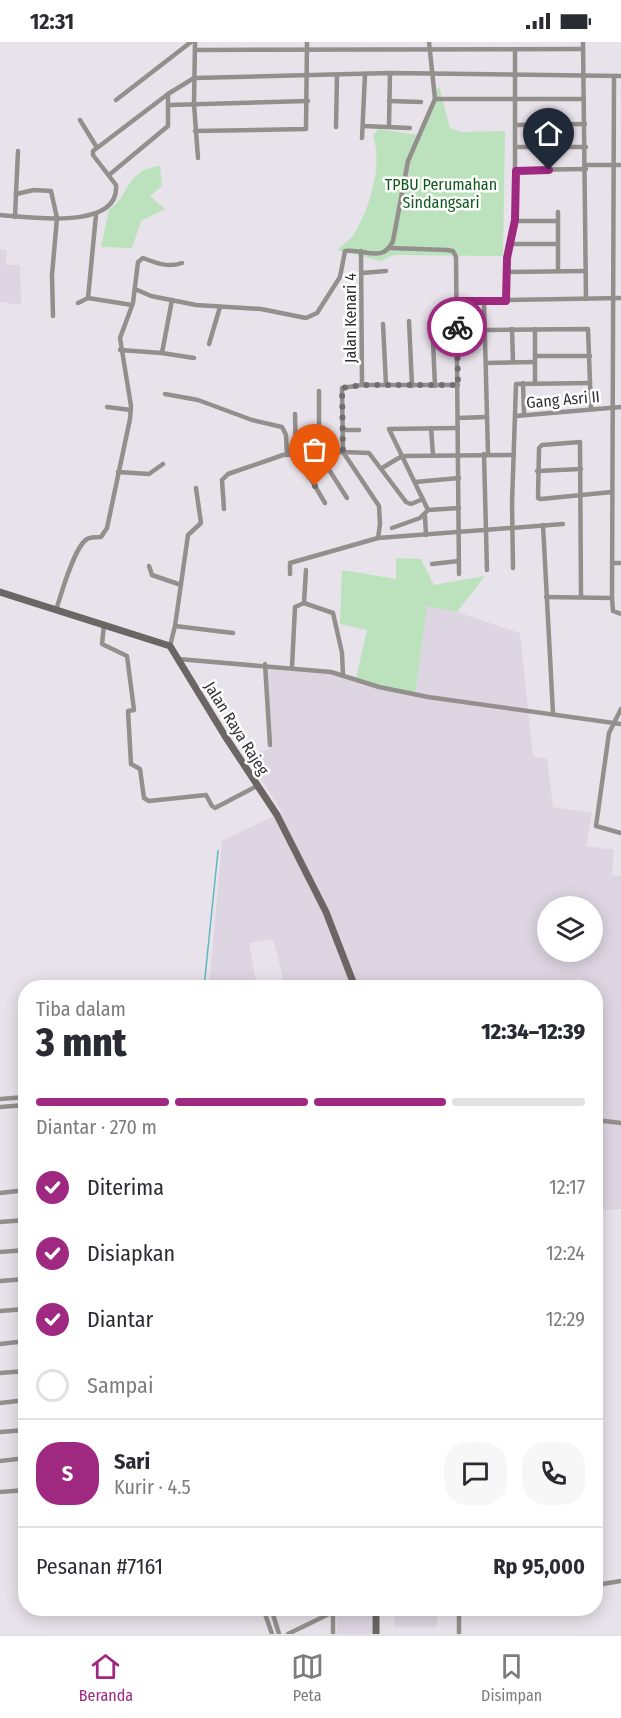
<!DOCTYPE html>
<html lang="id">
<meta charset="utf-8">
<style>
body{margin:0;font-family:"Fira Sans Condensed",sans-serif;background:#f7f7f7;color:#2b2b33;height:100vh;display:flex;flex-direction:column;font-size:22px;white-space:nowrap}
*{box-sizing:border-box;margin:0}
p{font-size:20px;color:#7c7c81}
.icon{flex:none;width:33px;height:33px;fill:none;stroke:currentColor;stroke-width:2;stroke-linecap:round;stroke-linejoin:round}
.map{position:relative;flex:1;overflow:hidden}
.panel{position:absolute;left:18px;top:938px;width:585px;height:636px;display:flex;flex-direction:column;background:#fff;border-radius:24px;box-shadow:0 3px 15px #0003}
.panel>*{flex:none}
.fabs{position:absolute;left:537px;top:854px;display:grid;gap:12px}
.fabs a{display:grid;place-items:center;width:66px;height:66px;border-radius:50%;background:#fff;box-shadow:0 3px 15px #0003;font-size:30px}
.pin{position:absolute;display:grid;place-items:center;width:51px;height:51px;color:#fff;margin:-62px -26px;border-radius:50% 50% 50% 0;rotate:-45deg;box-shadow:0 0 6px #0007}
.pin .icon{rotate:45deg}
.courier{position:absolute;display:grid;place-items:center;width:60px;height:60px;margin:-30px;border:4px solid #9f2880;border-radius:50%;background:#fff;color:#222;box-shadow:0 2px 8px #0007}
.overview em{font-style:normal;font-weight:800}
.overview div{display:flex;flex-direction:column-reverse}
.overview{display:flex;align-items:center;justify-content:space-between;height:102px;padding:0 18px}
h1{font-size:39px;font-weight:800;line-height:45px}
.bar{display:grid;grid-template-columns:repeat(4,1fr);gap:9px 6px;align-content:center;height:72px;padding:0 18px}
.bar i{height:8px;border-radius:4px;background:#e1e1e2}
.bar .current{background:#9f2880}
.bar p{grid-column:span 4}
.line{display:flex;align-items:center;gap:15px;padding:0 18px;border-top:2px solid #e1e1e2}
.line div{flex:1}
.round{display:grid;place-items:center;flex:none;width:63px;height:63px;border-radius:24px;background:#f7f7f7}
ol{padding:0 18px;list-style:none}
li{display:flex;align-items:center;gap:18px;height:66px}
li p{margin-inline-start:auto}
li .icon{padding:6px;border-radius:50%;background:#9f2880;color:#fff;stroke-width:4}
li:last-child{color:#7c7c81}
li i{width:33px;height:33px;border:3px solid #e1e1e2;border-radius:50%}
.status{display:flex;justify-content:space-between;align-items:center;height:42px;padding:0 30px;background:#fff;direction:ltr}
.status svg{height:16px;fill:currentColor}
.dock{display:flex;justify-content:space-around;align-items:center;height:84px;border-top:2px solid #e1e1e2;background:#fff;font-size:16px;color:#7c7c81}
.dock a{display:grid;justify-items:center;gap:3px}
.dock .current{color:#9f2880}
.map>svg:first-child{display:block}
</style>
<div class="status"><b>12:31</b><svg viewBox="0 0 49 12"><path d="M0 12V9h3v3zM5 12V6h3v6zM10 12V3h3v9zM15 12V0h3v12zM26 1h20v11H26zM47 4h2v5h-2z"/></svg></div>
<div class="map">
<svg width="621" height="1592" viewBox="0 0 621 1592">
<rect width="100%" height="100%" fill="#e8e3ea"/>
<!-- built -->
<g fill="#ddd5e1" fill-rule="evenodd">
<path d="M0 207 7 208 6 223H20L21 263 0 260Z"/>
<path d="M427 564 457 570 520 591 533 714 547 717 553 765 592 771 586 804 614 808 612 833 621 834V1167L596 1168V945H285L273 897 249 901 257 945H209L222 799 282 770 246 714 270 707 264 625 313 626 366 644 415 654ZM548 864H592V909H548Z"/>
<path d="M336 1566H372V1592H337Z"/>
<path d="M379 1566H457V1572H437V1585H395L394 1569H380Z"/>
</g>
<!-- green -->
<g fill="#bbe2bc">
<path d="M439 44 450 86 461 90 505 89 503 214 394 213 381 219 337 208C343 203 351 197 355 191 370 164 383 123 373 94L378 87 417 93Z"/>
<path d="M160 124 162 144 150 154 165 167 141 179 132 206 101 205 109 168C130 154 126 127 160 124Z"/>
<path d="M396 516 421 517 434 543 485 534 457 570 427 564 415 654 355 640 367 588 340 582 342 528 396 537Z"/>
</g>
<g fill="none" stroke-linecap="round" stroke-linejoin="round">
<!-- stream -->
<path stroke="#60b7c4" stroke-width="1.5" d="M204 945 218 809"/>
<!-- minor -->
<g stroke="#928f8d" stroke-width="4.5">
<path d="M195 0 194 62 198 116"/>
<path d="M583 0 586 257"/>
<path d="M195 8 583 7"/>
<path d="M435 57H584"/>
<path d="M116 58 191 0"/>
<path d="M389 59 421 60"/>
<path d="M169 63 308 59"/>
<path d="M80 78 96 104"/>
<path d="M516 83 585 82"/>
<path d="M364 84 410 86"/>
<path d="M389 84 390 31"/>
<path d="M336 85 337 33"/>
<path d="M195 89 306 87 307 0"/>
<path d="M362 96 365 32"/>
<path d="M516 105H586"/>
<path d="M586 123H621"/>
<path d="M516 128 586 127"/>
<path d="M109 133 168 84V52L194 36 390 31 621 34"/>
<path d="M16 152 18 109"/>
<path d="M0 173C29 175 120 189 116 143L93 113V109L168 52"/>
<path d="M15 175 16 152 34 148 51 149 57 176 52 233 53 274"/>
<path d="M515 179H557"/>
<path d="M510 202H558"/>
<path d="M390 206 447 208 453 209 456 215 459 532"/>
<path d="M361 209 362 343"/>
<path d="M558 229V170"/>
<path d="M506 230 585 229"/>
<path d="M362 231 386 229"/>
<path d="M135 247 151 254 196 263 261 267 306 276 317 271 340 235 345 209C363 206 383 222 393 199L408 119 435 57 429 0"/>
<path d="M88 256 96 173"/>
<path d="M456 259 621 256"/>
<path d="M484 259 488 412"/>
<path d="M506 259 507 216 515 179V8"/>
<path d="M78 261 88 256 132 263"/>
<path d="M432 278 435 344"/>
<path d="M409 279 412 344"/>
<path d="M383 282 386 343"/>
<path d="M512 287 513 320"/>
<path d="M485 288 588 287 591 367"/>
<path d="M209 302 220 265"/>
<path d="M120 308 162 311 172 258"/>
<path d="M162 311 194 316"/>
<path d="M535 314H590"/>
<path d="M486 321 535 320"/>
<path d="M523 341 524 372"/>
<path d="M535 342V287"/>
<path d="M319 349V412L347 456"/>
<path d="M165 352 198 358 252 378 282 385 286 393 287 413"/>
<path d="M107 365 131 368"/>
<path d="M295 372 296 412 325 461"/>
<path d="M516 374 621 365"/>
<path d="M458 376 486 375"/>
<path d="M431 386 433 413"/>
<path d="M342 388H359"/>
<path d="M343 410 369 411 406 460 411 462 423 457"/>
<path d="M343 410 379 464 380 482 378 496"/>
<path d="M484 412 487 528"/>
<path d="M382 426 402 414 514 413"/>
<path d="M537 429 581 427"/>
<path d="M118 430 149 432 163 422"/>
<path d="M415 440 459 436"/>
<path d="M224 467 222 438 228 432 283 413 343 410 342 346 362 343H458"/>
<path d="M428 468 459 466"/>
<path d="M425 474 426 493"/>
<path d="M543 483 553 671"/>
<path d="M392 486 420 476 428 468 389 387 458 386"/>
<path d="M612 521H621"/>
<path d="M432 522 459 519"/>
<path d="M149 524 152 533 181 543"/>
<path d="M513 526 512 461 516 342 590 341"/>
<path d="M290 532V521L378 496 563 482"/>
<path d="M581 554 580 400 542 403 539 406 538 456 541 457 612 450"/>
<path d="M546 555 612 556 614 34"/>
<path d="M612 556 613 569 621 572"/>
<path d="M304 561 306 528"/>
<path d="M56 568C61 553 74 505 87 497 91 495 97 495 101 495L107 486 130 377 131 364 120 296 133 261 138 220 143 216C156 221 168 226 182 221"/>
<path d="M104 583 102 602 127 614 134 668 128 669 131 722 140 727 144 756 149 759 206 753 212 764 215 766 257 744"/>
<path d="M175 584 233 591"/>
<path d="M170 604 175 584 188 493 201 481 196 446"/>
<path d="M178 617 331 630 379 645 428 655 621 682"/>
<path d="M265 622 270 703"/>
<path d="M292 625 295 565 304 561 333 571 342 611 343 633"/>
<path d="M621 667 609 691 596 784 621 791"/>
<path d="M0 1057 26 1055"/>
<path d="M0 1065 26 1063"/>
<path d="M596 1078 621 1081"/>
<path d="M0 1151 26 1148"/>
<path d="M0 1180 26 1178"/>
<path d="M0 1210 26 1208"/>
<path d="M0 1239 26 1237"/>
<path d="M0 1269 26 1267"/>
<path d="M0 1302 26 1299"/>
<path d="M0 1331 26 1329"/>
<path d="M0 1361 26 1358"/>
<path d="M0 1390 26 1388"/>
<path d="M0 1419 26 1416"/>
<path d="M0 1450 26 1448"/>
<path d="M596 1543 621 1539"/>
<path d="M263 1566 272 1592"/>
<path d="M271 1566 279 1592"/>
<path d="M333 1566V1592"/>
<path d="M501 1568 502 1566"/>
<path d="M272 1571 283 1566"/>
<path d="M288 1592 333 1570"/>
<path d="M459 1592V1566"/>
</g>
<!-- secondary -->
<g stroke="#6b6664" stroke-width="7">
<path d="M0 550 170 604 225 694 277 773 326 870 355 945"/>
<path d="M376 1566V1592"/>
</g>
</g>
<g fill="none" stroke-linecap="round" stroke-linejoin="round">
<!-- done -->
<path stroke="#716e72" stroke-width="6" stroke-dasharray="0 10.8" d="M315 444 296 412 343 410 342 346 362 343H458L457 285"/>
<!-- route -->
<path stroke="#9f2880" stroke-width="8" d="M457 285 456 259H506L507 216 515 178 516 129 549 128"/>
</g>
<g text-anchor="middle" stroke-width="5" stroke-linejoin="round" paint-order="stroke">
<!-- park labels -->
<g font-size="16" fill="#11591d" stroke="#fff">
<text x="441" y="148">TPBU Perumahan<tspan x="441" dy="18">Sindangsari</tspan></text>
</g>
<!-- street labels -->
<g font-size="16" fill="#312f32" stroke="#fff">
<text transform="translate(350 276) rotate(-90)" y="6">Jalan Kenari 4</text>
<text transform="translate(563 357) rotate(-5)" y="6">Gang Asri II</text>
<text transform="translate(237 686) rotate(58)" y="6">Jalan Raya Rajeg</text>
</g>
</g>
</svg>
<div class="fabs">
<a><svg class="icon" aria-label="layers" viewBox="0 0 24 24"><path d="M12 4l9 5-9 5-9-5zM3 14l9 5 9-5"/></svg></a>
</div>
<div class="pin" style="left:315px;top:444px;background:#ea580c"><svg class="icon" aria-label="bag" viewBox="0 0 24 24"><path d="M5 8h14l-1 12H6zM9 8a3 3 0 0 1 6 0"/></svg></div>
<div class="pin" style="left:549px;top:128px;background:#1f2937"><svg class="icon" aria-label="home" viewBox="0 0 24 24"><path d="M3 11l9-7 9 7M6 9v11h12V9"/></svg></div>
<div class="courier" style="left:457px;top:285px"><svg class="icon" aria-label="bike" viewBox="0 0 24 24"><circle cx="6" cy="16" r="4"/><circle cx="18" cy="16" r="4"/><path d="M6 16l4-8h5l3 8M10 8l3 8H6M13 5h3"/></svg></div>
<section class="panel">
<div class="overview"><div><h1>3 mnt</h1><p>Tiba dalam</p></div><em>12:34–12:39</em></div>
<div class="bar"><i class="current"></i><i class="current"></i><i class="current"></i><i></i><p>Diantar · 270 m</p></div>
<ol>
<li><svg class="icon" aria-label="check" viewBox="0 0 24 24"><path d="M5 12l5 5 9-10"/></svg>Diterima<p>12:17</p></li>
<li><svg class="icon" aria-label="check" viewBox="0 0 24 24"><path d="M5 12l5 5 9-10"/></svg>Disiapkan<p>12:24</p></li>
<li><svg class="icon" aria-label="check" viewBox="0 0 24 24"><path d="M5 12l5 5 9-10"/></svg>Diantar<p>12:29</p></li>
<li><i></i>Sampai</li>
</ol>
<div class="line" style="height:108px"><b class="round" style="background:#9f2880;color:#fff">S</b><div><b>Sari</b><p>Kurir · 4.5</p></div><a class="round"><svg class="icon" aria-label="chat" viewBox="0 0 24 24"><path d="M4 5h16v11H9l-5 4z"/></svg></a><a class="round"><svg class="icon" aria-label="phone" viewBox="0 0 24 24"><path d="M5 4h4l2 5-3 2q2 4 5 5l2-3 5 2v4C11 20 4 13 5 4z"/></svg></a></div>
<div class="line" style="height:78px"><div>Pesanan #7161</div><b>Rp 95,000</b></div>
</section>
</div>
<nav class="dock">
<a class="current"><svg class="icon" aria-label="home" viewBox="0 0 24 24"><path d="M3 11l9-7 9 7M6 9v11h12V9"/></svg>Beranda</a>
<a><svg class="icon" aria-label="map" viewBox="0 0 24 24"><path d="M3 6l6-2 6 2 6-2v14l-6 2-6-2-6 2zM9 4v14M15 6v14"/></svg>Peta</a>
<a><svg class="icon" aria-label="saved" viewBox="0 0 24 24"><path d="M7 4h10v16l-5-4-5 4z"/></svg>Disimpan</a>
</nav>
